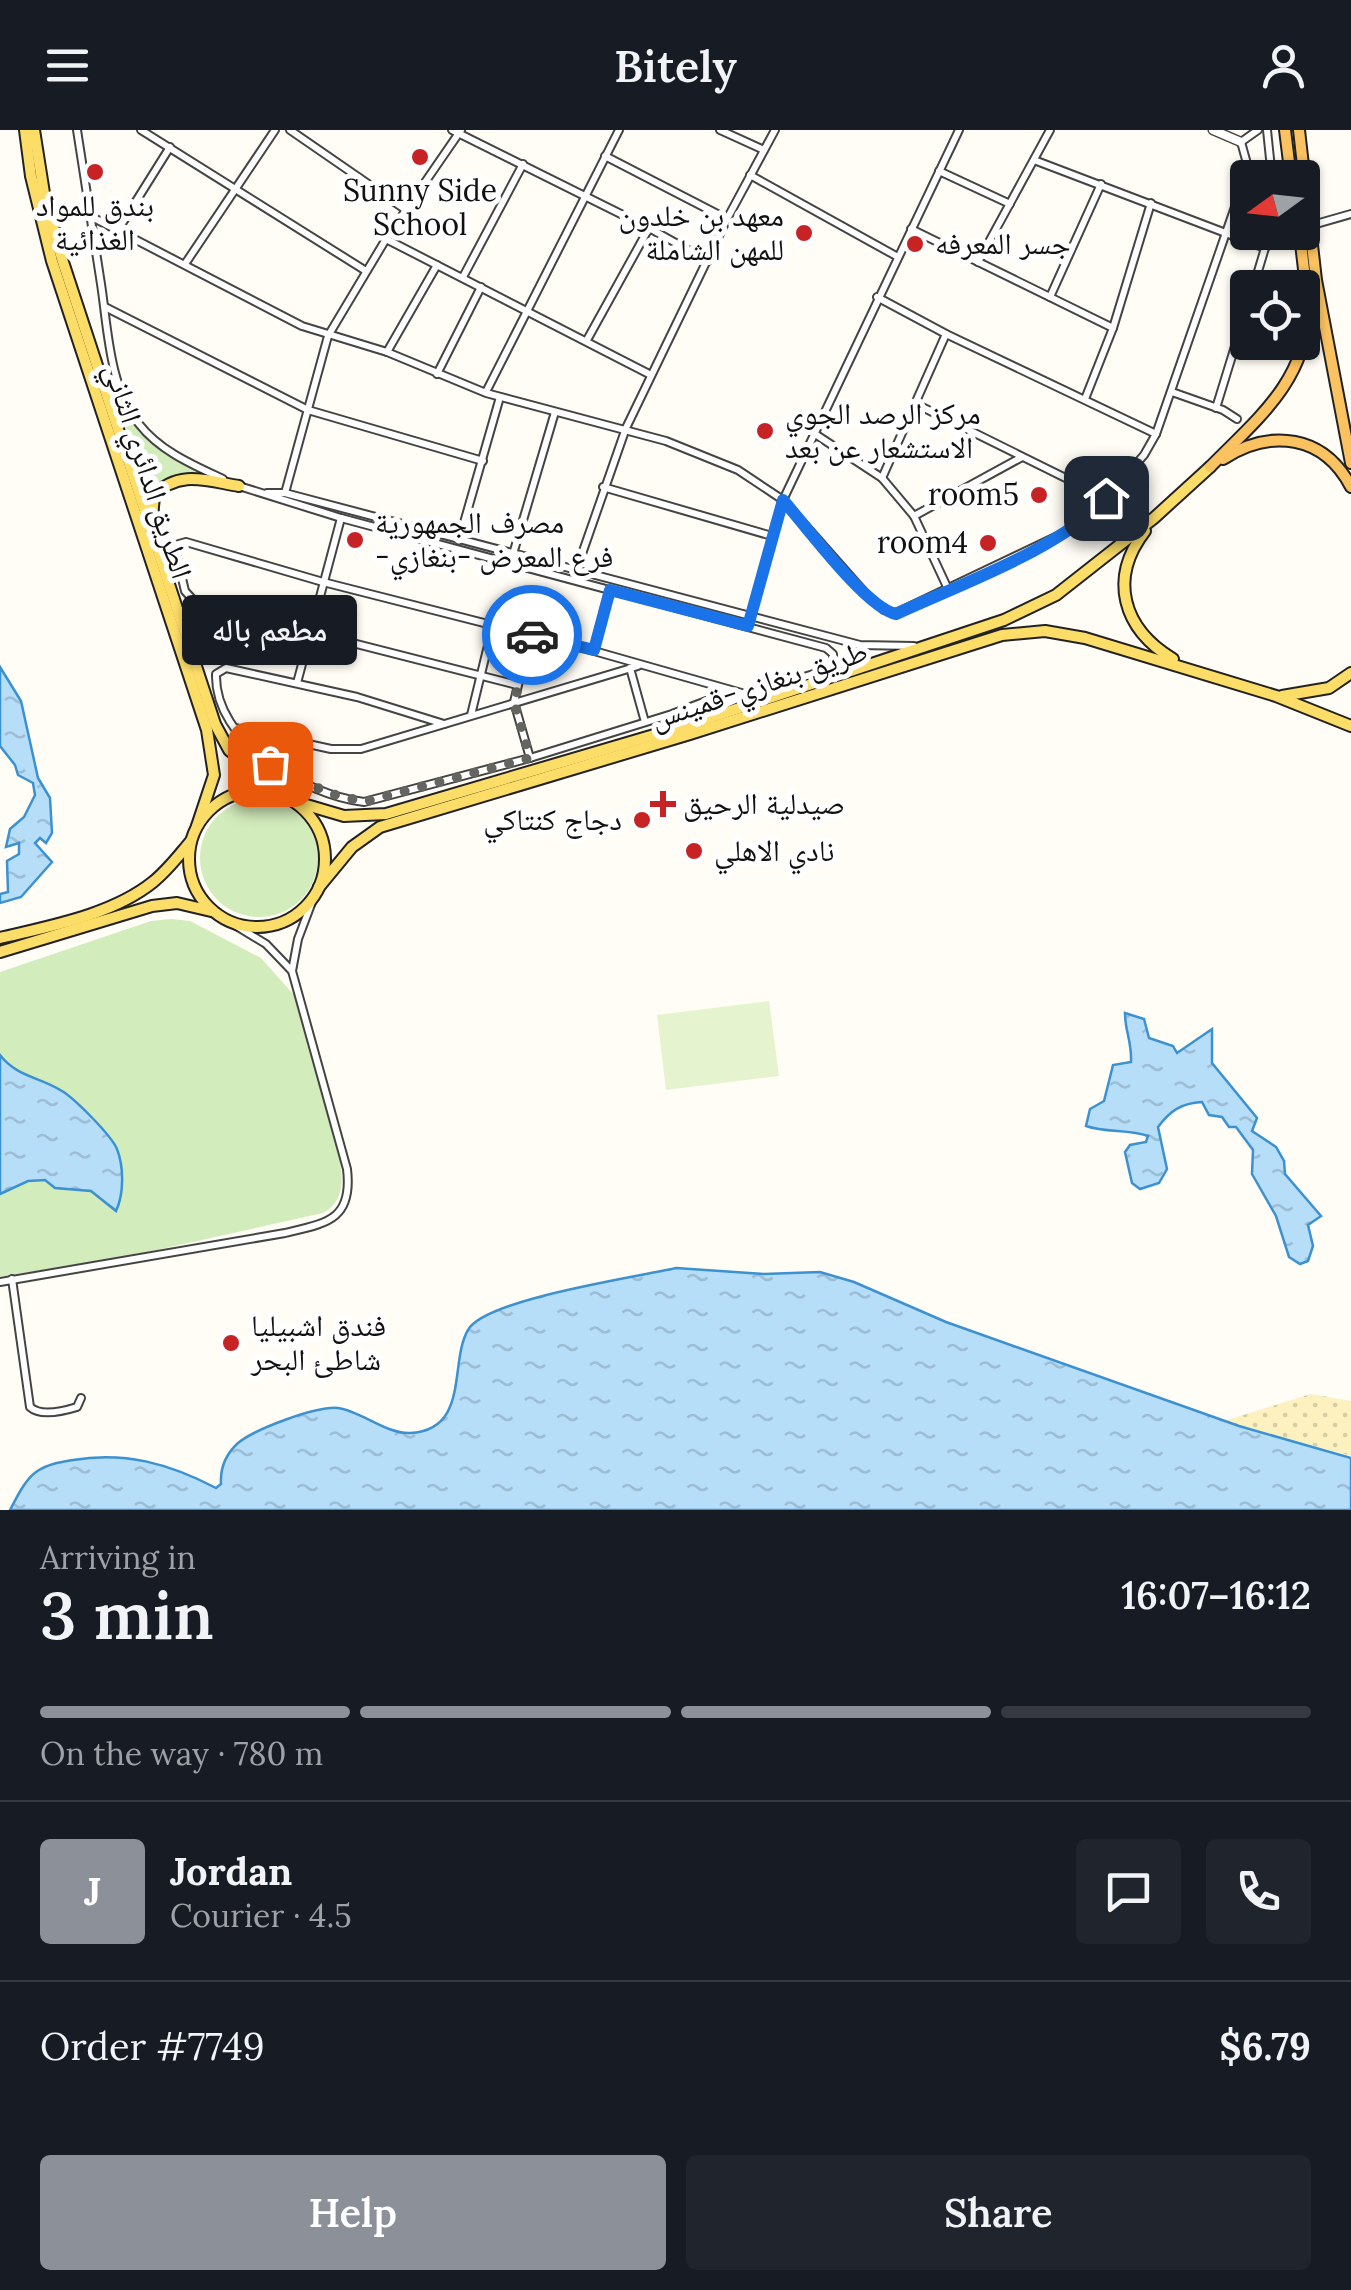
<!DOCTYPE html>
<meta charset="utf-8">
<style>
body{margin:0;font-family:Lora,"Noto Naskh Arabic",serif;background:#20242c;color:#f1f3f6;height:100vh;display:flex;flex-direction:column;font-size:38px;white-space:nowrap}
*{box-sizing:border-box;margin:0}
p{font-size:32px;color:#9ea1a6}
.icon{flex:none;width:55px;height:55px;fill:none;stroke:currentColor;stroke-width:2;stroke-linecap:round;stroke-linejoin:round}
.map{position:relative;height:1380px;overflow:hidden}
.side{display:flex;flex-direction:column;background:#171b24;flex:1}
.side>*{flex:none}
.needle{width:65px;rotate:255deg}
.controls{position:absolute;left:1230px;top:30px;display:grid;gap:20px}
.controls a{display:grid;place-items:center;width:90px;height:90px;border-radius:10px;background:#171b24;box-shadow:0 2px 8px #0004;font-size:50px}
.pin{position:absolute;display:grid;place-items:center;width:85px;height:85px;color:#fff;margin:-42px;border-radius:20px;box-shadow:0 5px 15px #0006}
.courier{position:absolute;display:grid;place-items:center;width:100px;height:100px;margin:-50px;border:8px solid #1a73e8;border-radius:50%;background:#fff;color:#222;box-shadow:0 2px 12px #0007}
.bubble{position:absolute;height:70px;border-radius:10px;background:#171b24;box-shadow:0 2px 8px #0004;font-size:32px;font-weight:600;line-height:70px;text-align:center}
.head em{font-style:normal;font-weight:600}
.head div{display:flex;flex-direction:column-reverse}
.head{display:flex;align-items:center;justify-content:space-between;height:170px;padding:0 40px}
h1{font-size:65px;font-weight:600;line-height:75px}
.bar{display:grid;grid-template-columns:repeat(4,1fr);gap:15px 10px;align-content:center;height:120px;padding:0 40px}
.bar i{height:12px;border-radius:8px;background:#363941}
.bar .on{background:#8c9099}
.bar p{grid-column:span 4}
.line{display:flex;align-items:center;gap:25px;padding:0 40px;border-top:2px solid #363941}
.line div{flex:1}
.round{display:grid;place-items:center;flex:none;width:105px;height:105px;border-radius:10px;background:#20242c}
.button{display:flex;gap:20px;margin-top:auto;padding:20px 40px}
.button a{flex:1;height:115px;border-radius:10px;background:#8c9099;color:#fff;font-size:40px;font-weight:600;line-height:115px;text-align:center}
.button a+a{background:#20242c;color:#f1f3f6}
header{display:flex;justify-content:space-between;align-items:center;height:130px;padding:0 40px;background:#171b24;font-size:45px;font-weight:600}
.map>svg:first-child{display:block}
</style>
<header><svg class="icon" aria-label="menu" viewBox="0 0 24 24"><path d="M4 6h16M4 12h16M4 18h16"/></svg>Bitely<svg class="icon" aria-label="person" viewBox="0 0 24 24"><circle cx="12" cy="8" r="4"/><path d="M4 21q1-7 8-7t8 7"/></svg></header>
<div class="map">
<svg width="1351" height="1380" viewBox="0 0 1351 1380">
<defs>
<pattern id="sand-dots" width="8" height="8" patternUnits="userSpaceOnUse" patternTransform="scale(2.5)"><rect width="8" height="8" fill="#fcf1bf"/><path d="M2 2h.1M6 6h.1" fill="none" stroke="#d7cea3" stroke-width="1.8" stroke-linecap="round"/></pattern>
<pattern id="water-ripples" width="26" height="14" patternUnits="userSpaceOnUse" patternTransform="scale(2.5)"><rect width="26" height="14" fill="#b7def8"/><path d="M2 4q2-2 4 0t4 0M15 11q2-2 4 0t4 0" fill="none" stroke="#9cbdd4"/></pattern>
</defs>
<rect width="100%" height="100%" fill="#fffdf5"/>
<!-- grass -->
<g fill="#d3ecbc">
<path d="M112 244C132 299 149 316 201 342 176 344 166 350 148 367L109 245Z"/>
<circle cx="259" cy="728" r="59"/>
<path d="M171 789 190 791 261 828 294 865 339 1023C342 1045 347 1070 323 1083L143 1123 0 1147V842L151 791Z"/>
</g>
<!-- sand -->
<path fill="url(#sand-dots)" d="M1311 1264 1351 1271V1326L1224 1291Z"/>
<!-- pitch -->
<path fill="#e5f3ce" d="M769 871 779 946 666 960 657 885Z"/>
<!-- water -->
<g fill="url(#water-ripples)" stroke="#3c91d2" stroke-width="2.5">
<path d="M0 537 21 571 38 648 50 668 52 703 46 713 40 708 35 713 52 732 21 767 0 773V764L8 762 7 731 19 724V713L6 717 10 699 24 687 35 665 33 653 18 645 15 635 0 616Z"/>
<path d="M1125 883 1144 889 1149 908 1173 916 1177 923 1212 899V933L1257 988 1252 1001 1276 1017 1284 1031 1285 1044 1321 1086 1308 1095 1313 1116 1308 1131 1300 1134 1289 1127 1276 1086 1252 1044 1253 1020 1236 997H1229L1222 987 1209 985 1202 972C1181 973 1170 981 1158 997L1167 1039 1159 1053 1140 1059 1132 1053 1125 1022 1130 1015 1146 1012 1148 1006C1129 999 1106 1003 1086 996L1090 979 1104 971 1113 935 1131 932C1132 911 1125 902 1125 883Z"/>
<path d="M0 925C17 947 40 947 62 961 75 969 111 1005 117 1019 124 1037 124 1064 116 1081L91 1061 55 1058 45 1050 28 1051 0 1064Z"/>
<path d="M676 1138 764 1144 820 1142 854 1152 946 1192 1239 1296 1351 1328V1380H10C17 1367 24 1351 36 1342 47 1334 61 1332 73 1330 125 1321 170 1334 216 1358L221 1354C220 1338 226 1324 238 1313 255 1299 316 1276 338 1278 361 1281 386 1304 410 1303 470 1300 449 1232 468 1200 485 1169 637 1147 676 1138Z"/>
</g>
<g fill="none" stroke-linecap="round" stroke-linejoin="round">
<defs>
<g id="minor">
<path d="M77 0C85 51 93 102 101 154 108 200 109 256 139 294 160 321 193 335 223 349"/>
<path d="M141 0 366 141"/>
<path d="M290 0 406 80"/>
<path d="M452 0 649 98 708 131"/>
<path d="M720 0 764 20"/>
<path d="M1267 0 1272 48"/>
<path d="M605 26 727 89"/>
<path d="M1034 30 1265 118 1272 112 1277 102"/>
<path d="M939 41 1010 74"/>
<path d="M750 45 898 127"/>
<path d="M90 86 302 196 387 222 486 263 666 311 738 340 783 370 867 465 884 480 896 483 1070 400 1091 385 1144 325 1156 304 1244 51 1248 37 1241 12 1258 0"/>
<path d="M1302 98 1351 84"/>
<path d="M911 99 1113 198"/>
<path d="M118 100 170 17"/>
<path d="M386 109 651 245"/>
<path d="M978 132 1050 0"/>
<path d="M185 134 275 0"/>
<path d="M463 147 523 34"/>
<path d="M1253 158 1265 118"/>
<path d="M877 167 946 204 1156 304"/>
<path d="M1050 167 1101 54"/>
<path d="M105 177 308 280 483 331"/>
<path d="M587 210 649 98"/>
<path d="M387 222 437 135"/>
<path d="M437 244 481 157"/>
<path d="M486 262 619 0"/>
<path d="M1172 262 1223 280 1237 289"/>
<path d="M1085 269 1113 198 1151 73"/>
<path d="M916 274 1106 368"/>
<path d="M1216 278 1248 174"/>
<path d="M812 302 882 348 914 386 948 459"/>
<path d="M882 348 946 204"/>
<path d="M239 356 341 388 826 518 833 524V534L826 540 747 565 682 593"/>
<path d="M603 357 772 406"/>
<path d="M267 363H285L860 515 914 516"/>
<path d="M285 363 328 206 386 109 461 0"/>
<path d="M914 386 1022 327"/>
<path d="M459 410 500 267"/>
<path d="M174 415 185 461 196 473 517 555"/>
<path d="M158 420 186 412 323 452 594 521 745 564"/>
<path d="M513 424 555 282"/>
<path d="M576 441 626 298 727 89 775 0"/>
<path d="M748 496 783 370 959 0"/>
<path d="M530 505 514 572 530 628"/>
<path d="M594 521 610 460"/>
<path d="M630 538 645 592"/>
<path d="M297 553 341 388"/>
<path d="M471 585 493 495"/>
<path d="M444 594 357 567 226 538 216 544C214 612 305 665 364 672L530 628 672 584 730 562"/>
<path d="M235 598 331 619H361L638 536"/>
<path d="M228 791 266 814 291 840"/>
<path d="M12 1149 30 1277C41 1287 64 1281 77 1277L81 1268"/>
<path d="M0 1152 285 1103C327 1093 353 1090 347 1039L292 841 298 809 315 764"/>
</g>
<path id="tertiary" d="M1213 0 1241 12"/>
<g id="primary">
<path d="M25 0 31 46 52 131 207 600 214 645 197 696"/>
<path d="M34 0 44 63 62 129 215 594 229 620 287 667"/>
<path d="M152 388 154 366C178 339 208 351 239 356"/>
<path d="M1145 401C1108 449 1123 499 1173 529"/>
<path d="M1282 566 1329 558 1351 543"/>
<circle cx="257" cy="729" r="68"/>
<path d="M293 671 344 686 386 684 688 595 1004 490 1056 465 1154 388 1210 337"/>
<path d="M319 757 352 717 380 697 690 604 1002 505 1045 501 1085 508 1276 566 1351 596"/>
<path d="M0 808C50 796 112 785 153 752 168 740 179 725 191 711"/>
<path d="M0 822 152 776 177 773 211 781"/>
</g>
<g id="trunk">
<path d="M1285 0 1291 48"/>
<path d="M1299 0 1316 150 1351 333"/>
<path d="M1223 329C1271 298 1324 305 1351 357"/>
<path d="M1210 337C1254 292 1308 250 1307 181 1307 155 1302 128 1300 102"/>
</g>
</defs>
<!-- minor casing -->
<use href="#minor" stroke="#444" stroke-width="10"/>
<!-- tertiary casing -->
<use href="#tertiary" stroke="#444" stroke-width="11"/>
<!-- primary casing -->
<use href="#primary" stroke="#222" stroke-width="14"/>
<!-- trunk casing -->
<use href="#trunk" stroke="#222" stroke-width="14"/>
<!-- minor -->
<use href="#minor" stroke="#fff" stroke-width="6"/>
<!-- tertiary -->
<use href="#tertiary" stroke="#fff" stroke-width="8"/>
<!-- primary -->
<use href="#primary" stroke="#fcdd68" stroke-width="10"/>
<!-- trunk -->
<use href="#trunk" stroke="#fac260" stroke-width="10"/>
</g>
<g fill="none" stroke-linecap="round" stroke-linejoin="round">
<!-- done -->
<path stroke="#646461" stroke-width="10" stroke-dasharray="0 18" d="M270 634 328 663 364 672 530 628 514 572 532 505"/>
<!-- route -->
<path stroke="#1a73e8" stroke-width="12" d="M532 505 594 520 610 460 748 496 783 370C805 395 867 479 896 484 958 455 1063 418 1106 368"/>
</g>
<!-- markers -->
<g fill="#c72324" stroke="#fff" stroke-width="4">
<circle cx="420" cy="27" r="10"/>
<circle cx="95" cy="42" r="10"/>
<circle cx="804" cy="103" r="10"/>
<circle cx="915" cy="114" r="10"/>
<circle cx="765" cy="301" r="10"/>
<circle cx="1039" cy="365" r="10"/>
<circle cx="355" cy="410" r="10"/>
<circle cx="988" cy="413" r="10"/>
<path d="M658 659h10v10h10v10h-10v10h-10v-10h-10v-10h10z"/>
<circle cx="642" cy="690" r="10"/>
<circle cx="694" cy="721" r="10"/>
<circle cx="231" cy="1213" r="10"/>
</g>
<g text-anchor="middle" stroke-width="10" stroke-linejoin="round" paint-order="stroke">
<!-- poi labels -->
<g font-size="30" fill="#111" stroke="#fff" text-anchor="start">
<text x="420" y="71" text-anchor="middle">Sunny Side<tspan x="420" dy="34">School</tspan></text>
<text x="95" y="86" text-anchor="middle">بندق للمواد<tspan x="95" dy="34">الغذائية</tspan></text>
<text x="784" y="96" text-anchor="end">معهد بن خلدون<tspan x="784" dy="34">للمهن الشاملة</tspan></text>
<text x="935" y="124">جسر المعرفه</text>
<text x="785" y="294">مركز الرصد الجوي<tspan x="785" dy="34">الاستشعار عن بعد</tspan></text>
<text x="1019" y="375" text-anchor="end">room5</text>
<text x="375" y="403">مصرف الجمهورية<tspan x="375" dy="34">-فرع المعرض -بنغازي</tspan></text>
<text x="968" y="423" text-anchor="end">room4</text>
<text x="683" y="684">صيدلية الرحيق</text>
<text x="622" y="700" text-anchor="end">دجاج كنتاكي</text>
<text x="714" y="731">نادي الاهلي</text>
<text x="251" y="1206">فندق اشبيليا<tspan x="251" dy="34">شاطئ البحر</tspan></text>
</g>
<!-- street labels -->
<g font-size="30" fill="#111" stroke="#fff">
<text transform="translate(148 341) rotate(72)" y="10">الطريق الدائري الثاني</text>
<text transform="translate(759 555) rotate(-18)" y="10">طريق بنغازي-قمينس</text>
</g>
</g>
</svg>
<div class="controls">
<a><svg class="needle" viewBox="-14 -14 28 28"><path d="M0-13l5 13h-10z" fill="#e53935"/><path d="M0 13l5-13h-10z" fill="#9ea1a6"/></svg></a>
<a><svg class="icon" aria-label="locate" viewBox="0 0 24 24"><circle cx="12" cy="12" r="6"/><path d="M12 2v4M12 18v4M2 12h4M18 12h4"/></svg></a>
</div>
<div class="pin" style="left:270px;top:634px;background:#ea580c"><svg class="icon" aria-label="bag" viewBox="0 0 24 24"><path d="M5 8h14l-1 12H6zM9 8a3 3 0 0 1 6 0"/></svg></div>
<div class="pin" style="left:1106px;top:368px;background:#1f2937"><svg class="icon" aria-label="home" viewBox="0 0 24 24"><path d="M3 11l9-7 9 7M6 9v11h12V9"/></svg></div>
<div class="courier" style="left:532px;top:505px"><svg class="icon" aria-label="car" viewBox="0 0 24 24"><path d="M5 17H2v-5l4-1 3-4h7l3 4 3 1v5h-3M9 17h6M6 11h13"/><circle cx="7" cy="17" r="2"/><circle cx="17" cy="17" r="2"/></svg></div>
<div class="bubble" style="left:182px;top:465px;width:175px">مطعم باله</div>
</div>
<section class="side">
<div class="head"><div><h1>3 min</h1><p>Arriving in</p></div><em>16:07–16:12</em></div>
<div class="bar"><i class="on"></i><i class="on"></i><i class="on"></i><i></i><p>On the way · 780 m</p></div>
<div class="line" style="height:180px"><b class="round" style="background:#8c9099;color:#fff">J</b><div><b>Jordan</b><p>Courier · 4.5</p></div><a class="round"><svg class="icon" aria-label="chat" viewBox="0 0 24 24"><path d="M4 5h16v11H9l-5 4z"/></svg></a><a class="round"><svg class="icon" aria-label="phone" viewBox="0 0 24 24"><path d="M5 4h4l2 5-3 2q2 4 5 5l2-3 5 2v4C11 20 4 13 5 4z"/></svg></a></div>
<div class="line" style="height:130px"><div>Order #7749</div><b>$6.79</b></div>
<div class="button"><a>Help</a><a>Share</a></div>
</section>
